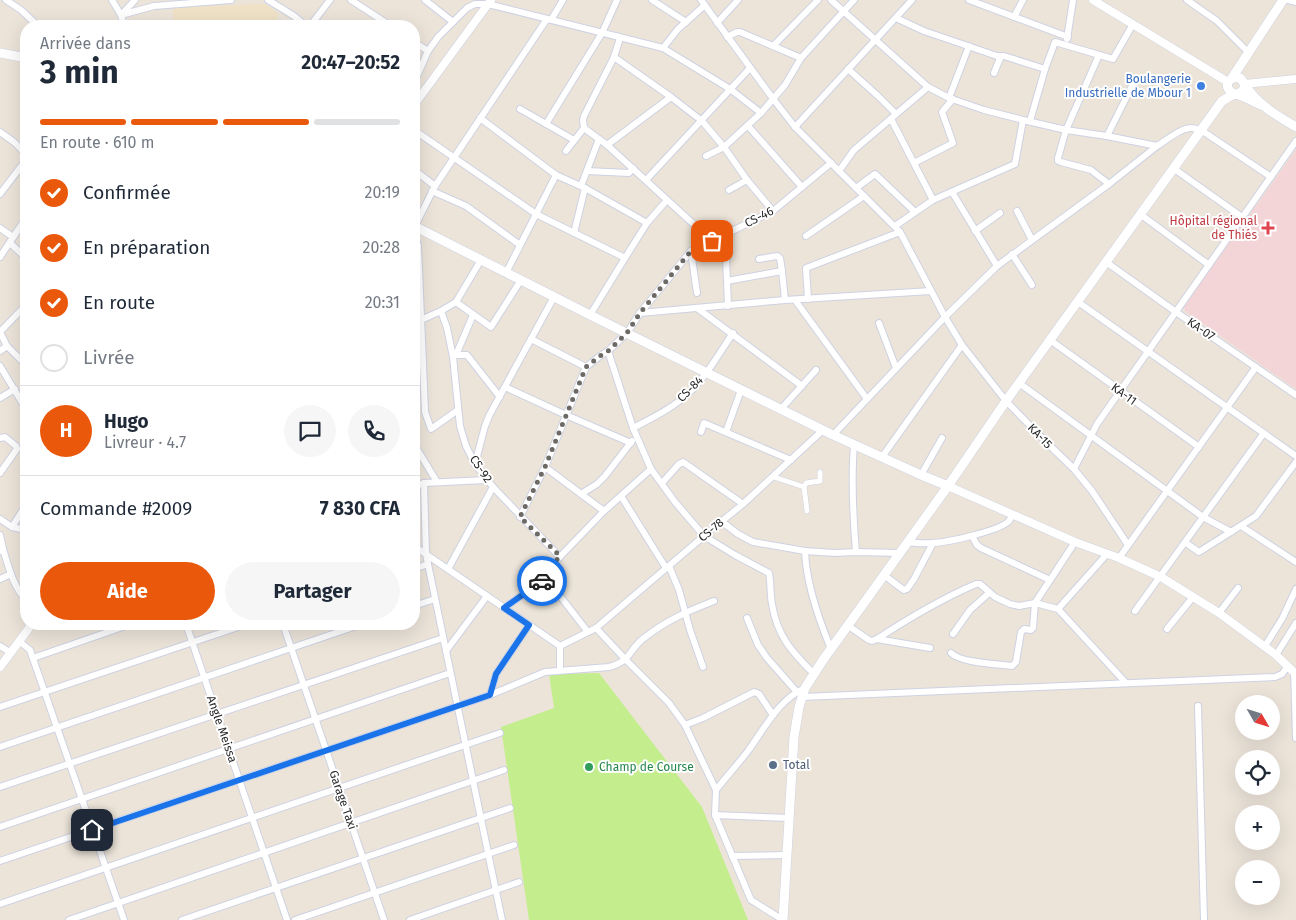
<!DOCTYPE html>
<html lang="fr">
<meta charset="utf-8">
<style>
body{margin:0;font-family:"Fira Sans",sans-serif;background:#f6f6f7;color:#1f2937;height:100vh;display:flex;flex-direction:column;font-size:19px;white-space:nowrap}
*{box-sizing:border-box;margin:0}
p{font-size:16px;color:#747a83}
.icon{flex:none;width:28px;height:28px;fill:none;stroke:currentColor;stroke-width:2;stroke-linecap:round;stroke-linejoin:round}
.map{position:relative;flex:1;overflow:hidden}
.drawer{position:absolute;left:20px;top:20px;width:400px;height:610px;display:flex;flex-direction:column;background:#fff;border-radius:20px;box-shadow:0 5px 20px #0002}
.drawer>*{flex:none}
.needle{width:32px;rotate:129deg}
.fabs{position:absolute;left:1235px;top:695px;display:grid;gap:10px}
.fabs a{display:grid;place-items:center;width:45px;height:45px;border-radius:50%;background:#fff;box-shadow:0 5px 20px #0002;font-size:25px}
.pin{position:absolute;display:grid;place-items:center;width:42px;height:42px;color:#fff;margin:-21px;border-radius:10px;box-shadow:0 2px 8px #0006}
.courier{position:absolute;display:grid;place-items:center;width:50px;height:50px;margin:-25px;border:4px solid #1a73e8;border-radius:50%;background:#fff;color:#222;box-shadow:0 1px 6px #0007}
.headline em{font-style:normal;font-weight:700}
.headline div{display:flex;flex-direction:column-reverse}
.headline{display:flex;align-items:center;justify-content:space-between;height:85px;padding:0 20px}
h1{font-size:32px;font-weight:700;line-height:38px}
.bar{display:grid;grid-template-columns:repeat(4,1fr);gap:8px 5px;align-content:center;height:60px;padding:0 20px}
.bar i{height:6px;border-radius:4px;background:#e0e1e3}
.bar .current{background:#ea580c}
.bar p{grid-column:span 4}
.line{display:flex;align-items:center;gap:12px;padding:0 20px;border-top:1px solid #e0e1e3}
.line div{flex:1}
.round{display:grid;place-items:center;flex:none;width:52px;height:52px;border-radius:26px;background:#f6f6f7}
ol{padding:0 20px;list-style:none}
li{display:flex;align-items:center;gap:15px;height:55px}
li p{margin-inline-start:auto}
li .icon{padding:5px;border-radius:50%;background:#ea580c;color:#fff;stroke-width:4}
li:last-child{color:#747a83}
li i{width:28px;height:28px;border:2px solid #e0e1e3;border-radius:50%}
.primary-button{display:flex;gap:10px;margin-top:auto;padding:10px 20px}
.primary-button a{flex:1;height:58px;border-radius:30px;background:#ea580c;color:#fff;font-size:20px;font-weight:700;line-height:58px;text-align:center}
.primary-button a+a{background:#f6f6f7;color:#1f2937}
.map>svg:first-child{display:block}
</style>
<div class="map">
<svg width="1296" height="920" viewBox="0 0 1296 920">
<rect width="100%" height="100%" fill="#ece4d9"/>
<!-- education -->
<path fill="#efe2c7" d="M265 4 278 13 277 26H173V7Z"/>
<!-- medical -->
<path fill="#f3d5d7" d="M1296 150V389L1185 311 1184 306Z"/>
<!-- pitch -->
<path fill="#c4ee8d" d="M599 673 702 807 748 920H529L501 727 554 708 549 674Z"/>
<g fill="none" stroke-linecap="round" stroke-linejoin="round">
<defs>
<g id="pedestrian">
<path d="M774 477 804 487 806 483 820 481V472"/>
<path d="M804 487 807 511"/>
</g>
<g id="minor">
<path d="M6 0 21 10 38 26"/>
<path d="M112 0 121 15 124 26"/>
<path d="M268 0 294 16 306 26"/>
<path d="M351 0 391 26"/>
<path d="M425 0 453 22"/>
<path d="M652 0 686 22"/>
<path d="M701 0 774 100 795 127 900 232 945 317 962 345 1006 401 1046 442 1074 469 1092 491 1128 545"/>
<path d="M831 0 928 87 949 98 984 110 1023 120 1066 130 1107 136 1157 146C1167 140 1180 128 1192 128 1193 128 1200 130 1201 130L1271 177"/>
<path d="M969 0 1068 37"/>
<path d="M1187 0 1217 21 1249 53"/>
<path d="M1288 0 1296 2"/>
<path d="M122 14 135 0"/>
<path d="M121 15 154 6 231 0"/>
<path d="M1014 17 1023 0"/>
<path d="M896 18 924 31 997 56H1004L1045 69"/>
<path d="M551 20 563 0"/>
<path d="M315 21 324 26"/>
<path d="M717 23 738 0"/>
<path d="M310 26 330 0"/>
<path d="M727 37 737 32H740L801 58 854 0"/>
<path d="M620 38 614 57 584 116 583 120 584 128 607 145 671 97 702 121 724 147 747 180 773 211"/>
<path d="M1067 39 1073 0"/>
<path d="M414 42 428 51"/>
<path d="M773 46 818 0"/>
<path d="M663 48 678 29 705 5"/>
<path d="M1099 55 1066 130 1058 158V161L1061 162 1091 170 1109 184"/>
<path d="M614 57 671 97"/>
<path d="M848 69 878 96 896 114"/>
<path d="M994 73 1001 56"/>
<path d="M414 83 428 51 438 37 467 8 475 4H488L663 48 730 89 761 113"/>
<path d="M949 98 969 46"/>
<path d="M520 109 574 140"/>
<path d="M480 118 556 175 585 188 647 223"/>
<path d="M891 119 933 200"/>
<path d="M1030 121 1045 69 1055 42 1113 59 1133 24"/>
<path d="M546 124 602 33 617 0"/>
<path d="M748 126 802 187"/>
<path d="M795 127 912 0"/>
<path d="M414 130 536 214 625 258"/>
<path d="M0 132 14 142 26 154"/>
<path d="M1107 136 1134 82"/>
<path d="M607 145 712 241"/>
<path d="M566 151 584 128"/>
<path d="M706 156 724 147 761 113 785 85 801 58"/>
<path d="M914 163 953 143 942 112 953 99"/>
<path d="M1173 168 1242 217"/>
<path d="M414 170 435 186"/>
<path d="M587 171 629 173 633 168"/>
<path d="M839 171 854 150 928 87"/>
<path d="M646 180 750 68"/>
<path d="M581 186 599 139"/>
<path d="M856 188 875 174 915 212"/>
<path d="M729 190 747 180"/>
<path d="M432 191 466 206 520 245"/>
<path d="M952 192 997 266"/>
<path d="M0 194 26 160"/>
<path d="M1017 211 1032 240"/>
<path d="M1140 214 1209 265"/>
<path d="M415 226 435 186 547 19"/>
<path d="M895 226 933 200 1015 164 1023 120"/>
<path d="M0 228 13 237"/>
<path d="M975 231 1000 213"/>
<path d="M574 233 585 188"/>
<path d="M725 234 728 306"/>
<path d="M415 236 418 246 425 412 431 429 458 410"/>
<path d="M806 236 864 196"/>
<path d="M10 243 26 258"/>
<path d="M691 251 697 293"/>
<path d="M1012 254 1032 285"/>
<path d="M0 257 26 218"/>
<path d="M759 259 777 256 780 258 782 271 785 300"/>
<path d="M1106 262 1176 312 1296 395"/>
<path d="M506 273 556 175"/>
<path d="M727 281 782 271"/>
<path d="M808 299 806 268 900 232"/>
<path d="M795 300 867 399"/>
<path d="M456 302 491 327 521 280"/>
<path d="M1078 302 1296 456"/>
<path d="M26 305 0 332 7 346 26 365"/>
<path d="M697 308 802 386"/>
<path d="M441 311 447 328 453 357 460 426 466 446 475 464 493 487 560 557"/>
<path d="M640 313 785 300 931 291"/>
<path d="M590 315 625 258 647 223 667 200"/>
<path d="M414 323 441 311 456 302 481 260"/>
<path d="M879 323 896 368"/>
<path d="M531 339 586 367"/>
<path d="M1050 340 1199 447"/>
<path d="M0 351 7 346"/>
<path d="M608 351 633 428 651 469 675 502 704 536 735 555 769 573C771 583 770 594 772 604 777 636 792 652 814 674"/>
<path d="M456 355 473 315"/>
<path d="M453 357 456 355H467L500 397"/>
<path d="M0 366 26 409"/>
<path d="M1019 383 1203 517 1231 532"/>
<path d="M505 387 566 415 631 443"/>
<path d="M0 398 15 389"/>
<path d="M781 409 816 370"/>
<path d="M633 428C654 417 675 407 692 390 708 374 720 352 733 333"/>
<path d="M701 432 704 423 791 460"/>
<path d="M726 432 741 390"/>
<path d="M833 435 945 317 997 266 1109 184 1157 146"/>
<path d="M0 438 5 437 16 446 17 449 0 473"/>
<path d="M414 444 437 482"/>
<path d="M854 445C851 481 853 516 856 552"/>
<path d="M882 457 962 345"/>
<path d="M475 464 485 426 490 414 554 297"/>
<path d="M545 467 581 494 597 484 605 476 632 441"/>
<path d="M1074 469 1097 424 1296 141"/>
<path d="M921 475 942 438"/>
<path d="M424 483 426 554 428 564 502 920"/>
<path d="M662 483 679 464 683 462 743 504"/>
<path d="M414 487 424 483 486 480"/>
<path d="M581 494 604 511"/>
<path d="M621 496 666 568"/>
<path d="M520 517 545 467 586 367 600 356 608 351 627 333 640 313 691 251 773 211 831 163"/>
<path d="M0 519 12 527 26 530"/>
<path d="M721 521 738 534 753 542 805 551 835 553 856 552 900 553"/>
<path d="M1241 526 1296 562"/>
<path d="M12 527 26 505"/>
<path d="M0 535 3 549 0 551"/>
<path d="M972 536 977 545 981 548 1050 580"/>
<path d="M908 542C916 543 923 544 931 543 946 543 999 531 1009 521 1009 520 1013 515 1013 515"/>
<path d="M1186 543 1199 552 1256 516 1296 462"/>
<path d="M414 546 560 646"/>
<path d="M3 549C9 568 13 586 26 600"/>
<path d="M805 551C806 582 819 620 831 649"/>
<path d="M1119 558 1256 367"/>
<path d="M669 566 679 590 690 630 703 667"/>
<path d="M414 569 428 564"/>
<path d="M448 569 493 487"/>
<path d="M884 575 901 588 904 590 907 589 914 579 933 543"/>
<path d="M0 579 11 574"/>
<path d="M414 606 435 599"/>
<path d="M504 608 546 578"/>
<path d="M1058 609 1107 554"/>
<path d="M1135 611 1264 433"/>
<path d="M1219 613 1238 588"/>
<path d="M747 618 758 645 767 658 797 692"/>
<path d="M186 624 287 920"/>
<path d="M283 624 384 920"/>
<path d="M847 625 869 640 872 641 877 639C909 618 941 599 976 584H980L995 597 1010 604 1019 606 1035 603 1058 609 1126 683"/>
<path d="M596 628 626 660 669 703 685 725 716 790 715 815 751 900 783 920"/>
<path d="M1167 629 1193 597"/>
<path d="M588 632 546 578 550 567 604 511 651 469"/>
<path d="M953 634 970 610 989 593"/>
<path d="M877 639 930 648"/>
<path d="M19 641 30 650 124 920"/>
<path d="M0 646 11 653"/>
<path d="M560 646 596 628 711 530 743 504 823 430"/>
<path d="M560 646V670"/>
<path d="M1265 646 1282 619 1296 589"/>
<path d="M446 651 487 596"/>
<path d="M951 653C961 663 997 664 1012 666L1016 662 1021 632 1024 629 1031 630 1033 628 1035 603 1075 542"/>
<path d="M1276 655 1296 623"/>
<path d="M33 658 131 624"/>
<path d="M1294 671 1296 738"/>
<path d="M490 695 496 674 529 625"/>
<path d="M802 697 1275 677 1282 674 1288 666"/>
<path d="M1198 706 1204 920"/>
<path d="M0 707 247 624"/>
<path d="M685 725 703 718 754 692 759 694 773 715"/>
<path d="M0 747 362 624"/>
<path d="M0 787 443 638"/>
<path d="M716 790C726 777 738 764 748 751 764 729 779 699 805 688"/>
<path d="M715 815 790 818"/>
<path d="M0 827 450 673"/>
<path d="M732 856 787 855"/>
<path d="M0 861 490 695 545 672 609 667C632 661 628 650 644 638 667 620 688 611 714 601"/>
<path d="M0 904 500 733"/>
<path d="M69 920 504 770"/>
<path d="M182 920 510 808"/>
<path d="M295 920 514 845"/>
<path d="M410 920 519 882"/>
</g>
<g id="tertiary">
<path d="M1093 0 1228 82"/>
<path d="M1245 84 1296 79"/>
<path d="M414 105 491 0"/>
<path d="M948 486 1075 542 1119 558 1161 577 1219 613 1276 655 1296 674"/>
<path d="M0 667 32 624"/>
</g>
<g id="secondary">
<path d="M0 53 26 58"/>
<path d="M1232 78 1283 0"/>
<path d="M1245 85C1258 105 1276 115 1296 127"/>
<path d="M1237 94 1243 91 1245 84 1240 78C1231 76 1222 84 1231 92 1234 95 1234 93 1238 95 1246 97 1253 102 1261 105"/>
<path d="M414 226 590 315 833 435 921 475 948 486"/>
<path d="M783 920 794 737 799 707 805 688 823 660 948 486 1006 401 1222 101 1234 94"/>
</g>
</defs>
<!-- pedestrian casing -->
<use href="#pedestrian" stroke="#ced2e2" stroke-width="6"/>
<!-- minor casing -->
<use href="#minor" stroke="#ced2e2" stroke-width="8"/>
<!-- tertiary casing -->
<use href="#tertiary" stroke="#ced2e2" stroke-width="9"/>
<!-- secondary casing -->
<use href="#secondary" stroke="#ced2e2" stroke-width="10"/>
<!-- pedestrian -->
<use href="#pedestrian" stroke="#fff" stroke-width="5"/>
<!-- minor -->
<use href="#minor" stroke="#fff" stroke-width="6"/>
<!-- tertiary -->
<use href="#tertiary" stroke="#fff" stroke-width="8"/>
<!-- secondary -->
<use href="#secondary" stroke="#fff" stroke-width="9"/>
</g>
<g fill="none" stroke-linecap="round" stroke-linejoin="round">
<!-- done -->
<path stroke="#6d6a66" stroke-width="5" stroke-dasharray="0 9" d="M542 581 546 578C548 569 553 564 560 556L520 517 545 467 586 367 600 356 608 351 627 333 640 313 691 251 712 241"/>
<!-- route -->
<path stroke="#1a73e8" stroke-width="6" d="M92 830 490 695 496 674 529 625 504 608 542 581"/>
</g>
<!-- markers -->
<circle fill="#3f7fe0" stroke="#fff" stroke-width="2" cx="1201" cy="86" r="5"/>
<path fill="#e0444e" stroke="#fff" stroke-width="2" d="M1265.5 220.5h5v5h5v5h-5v5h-5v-5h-5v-5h5z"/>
<circle fill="#5c6f8a" stroke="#fff" stroke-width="2" cx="773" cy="765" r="5"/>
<circle fill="#2e9e5b" stroke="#fff" stroke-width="2" cx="589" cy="767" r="5"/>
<g text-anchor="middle" stroke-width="4" stroke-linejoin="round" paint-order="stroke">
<!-- shop labels -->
<g font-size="12" fill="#366cbe" stroke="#fff" text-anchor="end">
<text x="1191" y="83">Boulangerie<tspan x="1191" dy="14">Industrielle de Mbour 1</tspan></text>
</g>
<!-- street labels -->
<g font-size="12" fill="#282828" stroke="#fff">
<text transform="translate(759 217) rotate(-27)" y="4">CS-46</text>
<text transform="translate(1201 329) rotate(34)" y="4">KA-07</text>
<text transform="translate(690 389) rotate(-45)" y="4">CS-84</text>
<text transform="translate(1124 394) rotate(36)" y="4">KA-11</text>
<text transform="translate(1040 436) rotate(46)" y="4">KA-15</text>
<text transform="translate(481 469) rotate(56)" y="4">CS-92</text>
<text transform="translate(711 530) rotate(-40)" y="4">CS-78</text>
<text transform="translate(222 729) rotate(71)" y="4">Angle Meissa</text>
<text transform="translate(343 800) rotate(71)" y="4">Garage Taxi</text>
</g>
<!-- health labels -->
<g font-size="12" fill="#be3a42" stroke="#fff" text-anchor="end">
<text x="1257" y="225">Hôpital régional<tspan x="1257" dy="14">de Thiés</tspan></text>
</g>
<!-- service labels -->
<g font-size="12" fill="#4e5e75" stroke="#fff" text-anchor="start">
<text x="783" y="769">Total</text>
</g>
<!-- leisure labels -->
<g font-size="12" fill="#27864d" stroke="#fff" text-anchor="start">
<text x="599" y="771">Champ de Course</text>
</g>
</g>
</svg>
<div class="fabs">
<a><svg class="needle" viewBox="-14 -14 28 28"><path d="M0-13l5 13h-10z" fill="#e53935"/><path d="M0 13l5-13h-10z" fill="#747a83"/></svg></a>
<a><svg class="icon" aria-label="locate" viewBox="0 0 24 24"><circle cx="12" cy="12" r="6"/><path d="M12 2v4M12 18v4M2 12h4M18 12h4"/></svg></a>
<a>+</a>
<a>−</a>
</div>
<div class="pin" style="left:712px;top:241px;background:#ea580c"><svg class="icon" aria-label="bag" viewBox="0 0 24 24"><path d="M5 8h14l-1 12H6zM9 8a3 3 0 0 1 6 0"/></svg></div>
<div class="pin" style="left:92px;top:830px;background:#1f2937"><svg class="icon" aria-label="home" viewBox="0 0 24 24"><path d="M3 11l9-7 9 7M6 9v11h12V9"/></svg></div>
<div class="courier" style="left:542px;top:581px"><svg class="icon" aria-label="car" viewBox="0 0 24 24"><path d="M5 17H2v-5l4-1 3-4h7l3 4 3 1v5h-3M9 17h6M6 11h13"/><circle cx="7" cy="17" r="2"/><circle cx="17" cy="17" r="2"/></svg></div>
<section class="drawer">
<div class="headline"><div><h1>3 min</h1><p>Arrivée dans</p></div><em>20:47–20:52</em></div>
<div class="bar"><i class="current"></i><i class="current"></i><i class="current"></i><i></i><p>En route · 610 m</p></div>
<ol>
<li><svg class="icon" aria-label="check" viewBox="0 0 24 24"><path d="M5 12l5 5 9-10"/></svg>Confirmée<p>20:19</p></li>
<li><svg class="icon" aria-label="check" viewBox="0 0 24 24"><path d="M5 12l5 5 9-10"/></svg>En préparation<p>20:28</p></li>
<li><svg class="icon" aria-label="check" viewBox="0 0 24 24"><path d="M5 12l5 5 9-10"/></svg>En route<p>20:31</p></li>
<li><i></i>Livrée</li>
</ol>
<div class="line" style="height:90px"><b class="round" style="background:#ea580c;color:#fff">H</b><div><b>Hugo</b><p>Livreur · 4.7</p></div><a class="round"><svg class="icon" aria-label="chat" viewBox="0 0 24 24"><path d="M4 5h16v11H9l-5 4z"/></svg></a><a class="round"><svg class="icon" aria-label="phone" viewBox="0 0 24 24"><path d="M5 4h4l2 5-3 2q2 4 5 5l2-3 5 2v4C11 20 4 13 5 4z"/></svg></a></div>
<div class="line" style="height:65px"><div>Commande #2009</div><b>7 830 CFA</b></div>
<div class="primary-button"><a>Aide</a><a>Partager</a></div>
</section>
</div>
